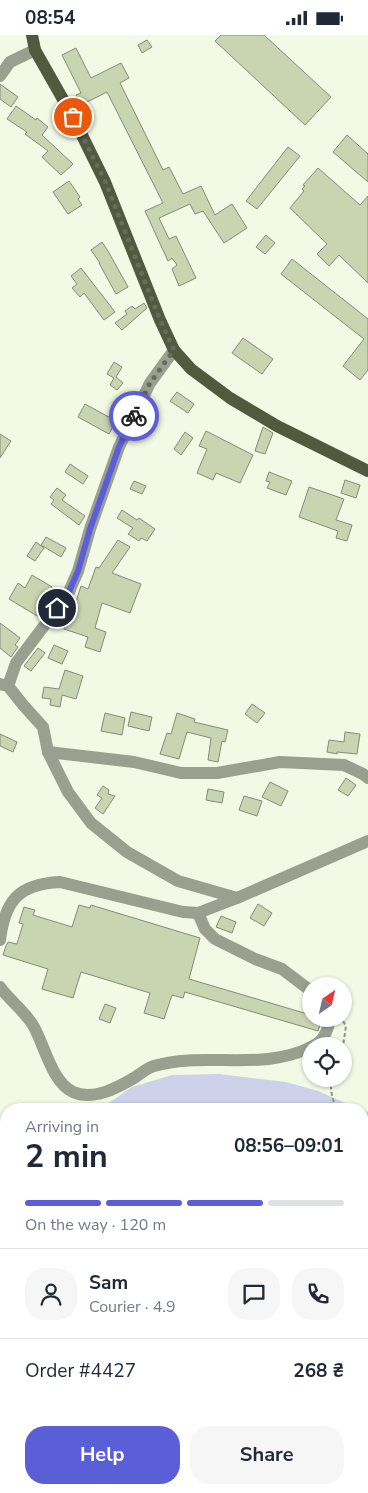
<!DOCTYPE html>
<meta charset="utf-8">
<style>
body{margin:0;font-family:"Nunito Sans",sans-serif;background:#f6f6f7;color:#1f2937;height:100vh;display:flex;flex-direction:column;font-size:19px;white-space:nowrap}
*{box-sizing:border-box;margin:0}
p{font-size:16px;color:#747a83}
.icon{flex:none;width:28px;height:28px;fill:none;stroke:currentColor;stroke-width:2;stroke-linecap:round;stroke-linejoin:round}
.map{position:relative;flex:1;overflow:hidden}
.sheet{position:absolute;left:0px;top:1068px;width:369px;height:391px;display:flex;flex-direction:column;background:#fff;border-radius:20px 20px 0 0;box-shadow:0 1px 4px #0004}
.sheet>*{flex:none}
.needle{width:32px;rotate:34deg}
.tools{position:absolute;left:302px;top:942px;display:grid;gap:10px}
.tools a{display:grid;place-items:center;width:50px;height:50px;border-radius:50%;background:#fff;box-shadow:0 1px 4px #0004;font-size:25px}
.pin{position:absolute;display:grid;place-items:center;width:42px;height:42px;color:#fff;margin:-21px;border:2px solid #fff;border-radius:50%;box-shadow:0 1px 5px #0007}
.courier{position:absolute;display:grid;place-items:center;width:50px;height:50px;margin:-25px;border:4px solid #5b5fd7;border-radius:50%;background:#fff;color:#222;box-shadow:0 1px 6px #0007}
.summary em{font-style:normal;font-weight:700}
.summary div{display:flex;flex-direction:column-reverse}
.summary{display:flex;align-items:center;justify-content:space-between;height:85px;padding:0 25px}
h1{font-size:32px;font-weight:700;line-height:38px}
.bar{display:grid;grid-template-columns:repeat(4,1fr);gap:8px 5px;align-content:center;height:60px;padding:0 25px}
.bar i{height:6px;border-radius:4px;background:#e0e1e3}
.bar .selected{background:#5b5fd7}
.bar p{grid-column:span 4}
.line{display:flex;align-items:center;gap:12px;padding:0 25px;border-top:1px solid #e0e1e3}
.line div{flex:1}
.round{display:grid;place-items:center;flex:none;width:52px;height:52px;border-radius:20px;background:#f6f6f7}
.action{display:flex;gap:10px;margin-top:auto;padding:10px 25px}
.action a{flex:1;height:58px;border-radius:20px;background:#5b5fd7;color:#fff;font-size:20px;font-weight:700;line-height:58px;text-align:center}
.action a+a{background:#f6f6f7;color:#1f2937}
.status{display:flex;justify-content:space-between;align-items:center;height:35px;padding:0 25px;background:#fff;direction:ltr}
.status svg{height:14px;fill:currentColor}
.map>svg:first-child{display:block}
</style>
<div class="status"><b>08:54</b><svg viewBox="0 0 49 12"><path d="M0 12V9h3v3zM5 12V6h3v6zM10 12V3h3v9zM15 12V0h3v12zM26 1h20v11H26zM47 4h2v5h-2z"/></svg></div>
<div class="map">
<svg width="368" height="1458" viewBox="0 0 368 1458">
<rect width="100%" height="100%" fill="#f2f9e4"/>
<!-- green -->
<g fill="#cdd2ea">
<path d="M219 1039 286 1047 318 1056 359 1074H135L121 1070 108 1074H100L132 1052 172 1040Z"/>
<path d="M363 1075 368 1077V1458H0V1177L6 1180V1452H362Z"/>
</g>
<!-- building -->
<g fill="#c9d5b1" stroke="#858b78">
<path d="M221 0H264L331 62 305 90 215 6Z"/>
<path d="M147 5 152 12 142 18 138 10Z"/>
<path d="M76 13 91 43 121 28 129 43 120 48 163 135 169 132 183 159 201 151 215 180 232 169 247 193 224 208 203 176 195 179 190 169 159 183 169 204 176 201 196 243 179 251 172 234 177 230 172 223 168 226 145 176 163 168 107 57 81 70 76 60 81 58 62 20Z"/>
<path d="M0 49 18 62 11 72 0 64Z"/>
<path d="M16 71 36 85 37 83 48 92 42 100 73 129 61 140 42 122 48 116 25 99 27 97 7 84Z"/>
<path d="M347 100 368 119V147L333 117Z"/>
<path d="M288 112 300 121 257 174 246 166Z"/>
<path d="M318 133 360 170 368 161V248L339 220 329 231 317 219 327 209 290 173 304 156 302 154 305 151 303 150Z"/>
<path d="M69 146 80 162 78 164 82 170 68 179 53 157Z"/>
<path d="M266 200 275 208 265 219 256 212Z"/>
<path d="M102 207 108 216 128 252 116 259 99 228H100L91 215Z"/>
<path d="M292 224 368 284V335L360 345 343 331 364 304 281 239Z"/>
<path d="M81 233 115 277 104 285 84 258 80 262 72 253 77 249 71 241Z"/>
<path d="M144 268 147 273 122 295 115 288 127 279 125 276 132 271 135 274Z"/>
<path d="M243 303 273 324 262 339 232 318Z"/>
<path d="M114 327 122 332 116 342 123 348 117 355 110 350 114 343 107 339Z"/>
<path d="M177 357 194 369 188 378 170 366Z"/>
<path d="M85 369 116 386 109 399 78 382Z"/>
<path d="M263 392 273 398 265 419 255 416Z"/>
<path d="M206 396 253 420 240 448 216 438 213 445 197 438 207 414 199 411Z"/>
<path d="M185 397 193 403 181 420 174 414Z"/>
<path d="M0 399 11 406 0 423Z"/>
<path d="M70 429 88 441 83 449 65 437Z"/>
<path d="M269 437 292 446 286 460 267 453 270 447 266 446Z"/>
<path d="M345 445 360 450 356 463 341 458Z"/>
<path d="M134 446 146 451 142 459 130 454Z"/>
<path d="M309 452 344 464 336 485 352 490 347 506 336 503 338 496 299 482Z"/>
<path d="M57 453 66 460 62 465 85 481 79 490 51 469 54 465 50 462Z"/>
<path d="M122 475 137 485 139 483 155 494 147 506 141 503 139 506 128 499 133 493 117 483Z"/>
<path d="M46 502 66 513 61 522 41 510Z"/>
<path d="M118 505 130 512 112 538 141 549 130 578 102 568 95 593 106 597 100 617 85 612 88 602 64 594 68 581 71 582 81 551 88 554 96 532 99 533Z"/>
<path d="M36 507 44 513 35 526 27 521Z"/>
<path d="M32 540 52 552 42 570 45 572 39 582 9 564 18 548 25 553Z"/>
<path d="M0 588 20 603 15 610 18 612 11 622 0 613Z"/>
<path d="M54 610 68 616 62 629 48 623Z"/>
<path d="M38 613 45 618 31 636 24 631Z"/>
<path d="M65 635 83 641 76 664 62 660 60 672 50 670 51 664 42 663 44 652 59 654Z"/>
<path d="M252 669 265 678 257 688 245 679Z"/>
<path d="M131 677 152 682 149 696 128 691Z"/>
<path d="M105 678 125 683 122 700 101 696Z"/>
<path d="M177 678 195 684 194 687 228 695 225 707 222 706 218 727 208 725 211 703 187 697 179 724 160 719 167 698 171 699Z"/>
<path d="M345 697 360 699 357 719 337 717V719L327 717 329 705 344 707Z"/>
<path d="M0 699 17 707 13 717 0 711Z"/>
<path d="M346 743 356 750 348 761 338 755Z"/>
<path d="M270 747 288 756 281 771 262 762Z"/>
<path d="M103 751 109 755 108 759 115 761 103 779 95 773 102 763 97 760Z"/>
<path d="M208 754 224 757 222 768 206 765Z"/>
<path d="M244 761 262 766 257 781 239 775Z"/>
<path d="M258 869 272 878 264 891 250 883Z"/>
<path d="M79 870 90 873 91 870 200 903 189 944 311 980V984H322L318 996 185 957 183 963 172 960 164 984 144 978 150 958 81 937 73 963 42 954 48 934 3 920 6 911 8 907 17 909 23 889 19 888 24 872 35 875 33 880 72 892Z"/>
<path d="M221 881 236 887 232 898 216 892Z"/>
<path d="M105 969 116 973 110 988 99 984Z"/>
</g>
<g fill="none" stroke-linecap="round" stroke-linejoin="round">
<!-- path -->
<g stroke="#8e9384" stroke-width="2" stroke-dasharray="4 2.5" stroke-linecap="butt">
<path d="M343 986 346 991 343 1011"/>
<path d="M332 1044C329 1054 333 1064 336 1074"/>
<path d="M0 1397 6 1396"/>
</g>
<!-- minor -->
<g stroke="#9a9f90" stroke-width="12">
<path d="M0 41 10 27 35 15"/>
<path d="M0 649 8 651 24 671 43 692 48 717 68 757 91 788 127 817 178 846 237 863 368 806"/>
<path d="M8 651 16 628 68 559 78 536 90 494 119 412 150 348 174 315"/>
<path d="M48 717 134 727 181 738H217L280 727 344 730 363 739 368 743"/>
<path d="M198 878 205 894 215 904 255 924 282 934 311 956"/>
<path d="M0 905C5 865 19 849 60 847L183 877 198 878 237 863"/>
<path d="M0 952C10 966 26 977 34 992 45 1012 52 1047 73 1057 93 1066 117 1053 134 1043 140 1039 147 1033 154 1031 205 1016 262 1037 311 1012"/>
<path d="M313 1011C324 1006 328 995 330 984"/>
</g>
<!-- major -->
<path stroke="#51593f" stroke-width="12" d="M32 0 35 15 73 82 105 147 160 285 174 315 191 334 230 363 277 391 368 436"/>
</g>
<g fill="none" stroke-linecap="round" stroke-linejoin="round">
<!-- done -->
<path stroke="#686c5f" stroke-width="5" stroke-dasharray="0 9" d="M73 82 105 146 160 285 174 315 150 348 134 381"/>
<!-- route -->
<path stroke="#5b5fd7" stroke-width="6" d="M57 573 68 559 78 536 90 494 119 412 134 381"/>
</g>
</svg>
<div class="tools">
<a><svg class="needle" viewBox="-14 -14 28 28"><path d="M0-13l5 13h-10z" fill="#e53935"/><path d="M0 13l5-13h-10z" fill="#747a83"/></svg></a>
<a><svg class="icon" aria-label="locate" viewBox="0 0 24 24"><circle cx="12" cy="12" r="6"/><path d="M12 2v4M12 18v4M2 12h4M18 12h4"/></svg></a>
</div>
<div class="pin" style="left:73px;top:82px;background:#ea580c"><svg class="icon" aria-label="bag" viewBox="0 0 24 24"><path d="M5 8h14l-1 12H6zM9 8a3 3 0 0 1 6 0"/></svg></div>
<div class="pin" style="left:57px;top:573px;background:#1f2937"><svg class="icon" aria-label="home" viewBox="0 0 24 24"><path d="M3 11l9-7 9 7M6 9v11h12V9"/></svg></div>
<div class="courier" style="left:134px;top:381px"><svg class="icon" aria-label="bike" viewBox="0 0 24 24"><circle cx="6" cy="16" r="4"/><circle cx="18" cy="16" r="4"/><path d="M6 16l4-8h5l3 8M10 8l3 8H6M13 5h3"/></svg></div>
<section class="sheet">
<div class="summary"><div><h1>2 min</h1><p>Arriving in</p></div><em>08:56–09:01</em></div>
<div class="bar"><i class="selected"></i><i class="selected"></i><i class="selected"></i><i></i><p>On the way · 120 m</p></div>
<div class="line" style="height:90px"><a class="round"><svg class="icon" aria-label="person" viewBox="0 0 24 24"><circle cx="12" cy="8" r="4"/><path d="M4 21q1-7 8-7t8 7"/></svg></a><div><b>Sam</b><p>Courier · 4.9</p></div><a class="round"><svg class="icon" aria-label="chat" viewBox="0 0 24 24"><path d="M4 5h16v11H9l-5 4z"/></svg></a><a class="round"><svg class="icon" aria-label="phone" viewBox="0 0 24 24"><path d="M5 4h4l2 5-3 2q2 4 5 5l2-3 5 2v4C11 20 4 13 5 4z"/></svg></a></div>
<div class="line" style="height:65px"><div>Order #4427</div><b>268 ₴</b></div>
<div class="action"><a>Help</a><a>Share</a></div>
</section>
</div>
